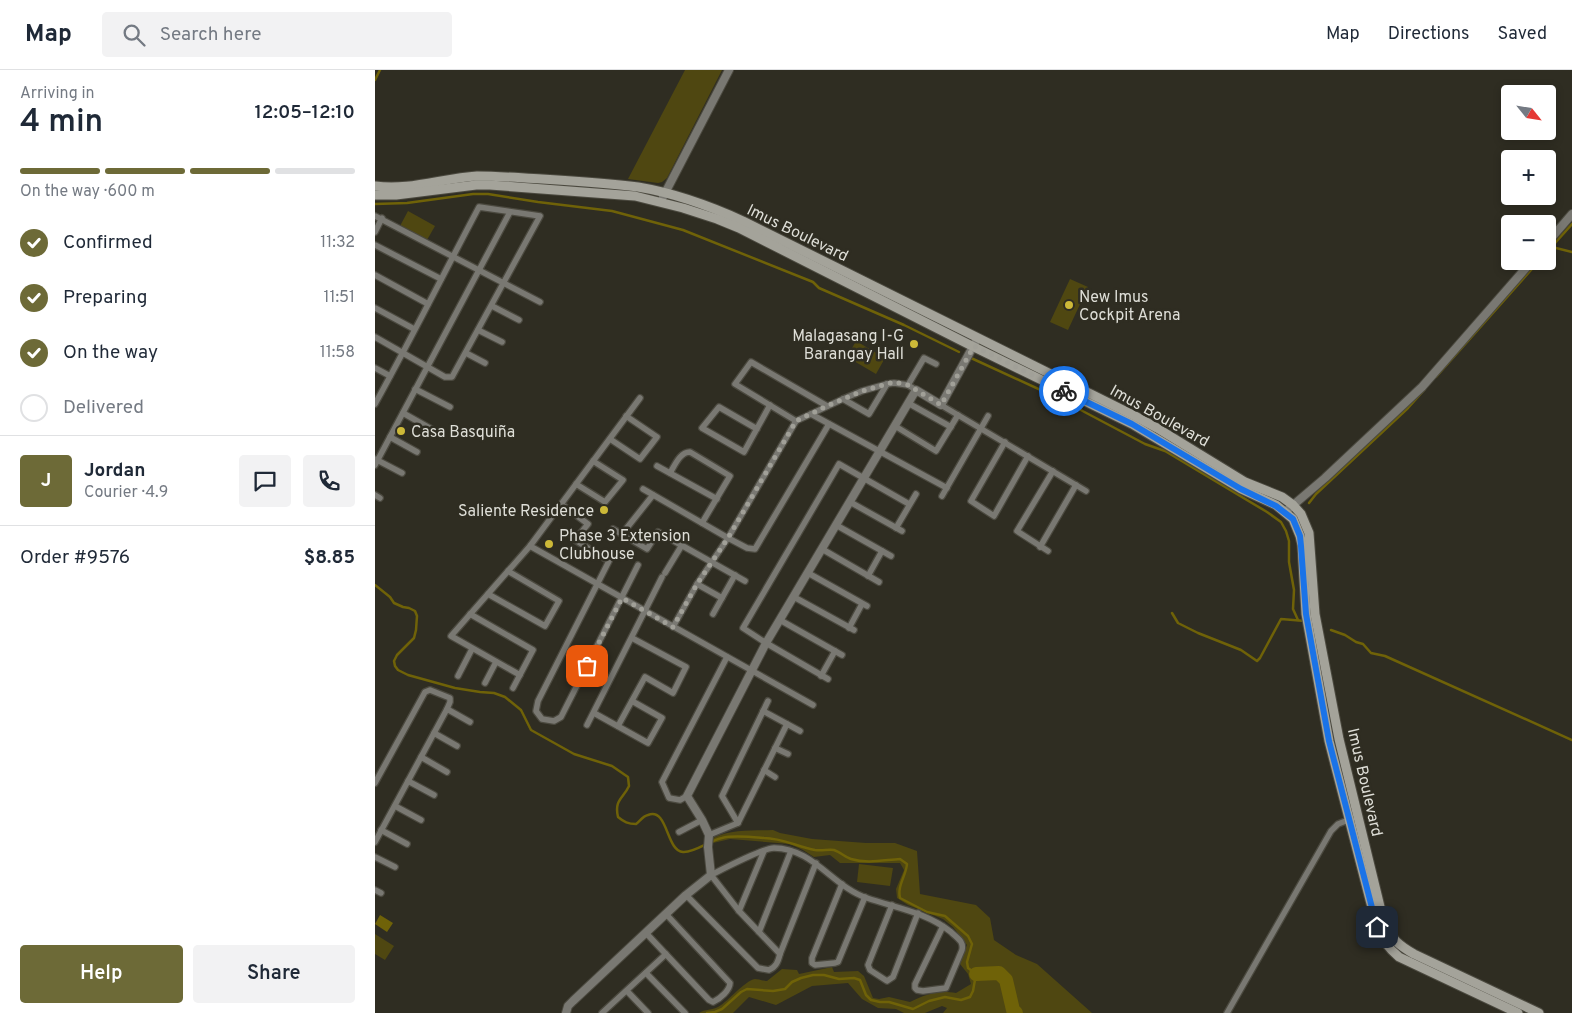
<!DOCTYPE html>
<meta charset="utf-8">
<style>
body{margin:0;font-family:Overpass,sans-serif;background:#f2f2f3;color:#1f2937;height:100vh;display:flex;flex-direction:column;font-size:19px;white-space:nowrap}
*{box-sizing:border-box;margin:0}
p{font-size:16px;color:#747a83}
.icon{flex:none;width:28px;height:28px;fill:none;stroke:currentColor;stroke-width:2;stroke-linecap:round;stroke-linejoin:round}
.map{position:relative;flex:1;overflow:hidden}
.side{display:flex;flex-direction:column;background:#fff;width:375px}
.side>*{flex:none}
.needle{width:32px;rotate:120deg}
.tools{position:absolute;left:1126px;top:15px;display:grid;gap:10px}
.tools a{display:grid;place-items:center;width:55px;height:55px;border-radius:5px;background:#fff;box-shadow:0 2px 8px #0003;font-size:25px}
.pin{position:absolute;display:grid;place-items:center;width:42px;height:42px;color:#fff;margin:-21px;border-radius:10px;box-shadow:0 2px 8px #0006}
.courier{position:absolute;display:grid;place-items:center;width:50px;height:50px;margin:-25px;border:4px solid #1a73e8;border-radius:50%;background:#fff;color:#222;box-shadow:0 1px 6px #0007}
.summary em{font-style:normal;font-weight:600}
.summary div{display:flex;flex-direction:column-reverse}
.summary{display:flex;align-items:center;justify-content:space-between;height:85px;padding:0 20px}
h1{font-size:32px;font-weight:600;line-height:38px}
.bar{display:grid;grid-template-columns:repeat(4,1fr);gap:8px 5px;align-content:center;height:60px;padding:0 20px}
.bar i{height:6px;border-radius:4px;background:#e0e1e3}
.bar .on{background:#6d6a37}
.bar p{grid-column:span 4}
.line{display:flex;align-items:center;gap:12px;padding:0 20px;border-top:1px solid #e0e1e3}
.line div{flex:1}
.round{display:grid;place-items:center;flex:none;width:52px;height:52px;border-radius:5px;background:#f2f2f3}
ol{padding:0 20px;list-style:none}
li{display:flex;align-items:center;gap:15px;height:55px}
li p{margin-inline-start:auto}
li .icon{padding:5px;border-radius:50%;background:#6d6a37;color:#fff;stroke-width:4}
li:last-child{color:#747a83}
li i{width:28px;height:28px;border:2px solid #e0e1e3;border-radius:50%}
.button{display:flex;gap:10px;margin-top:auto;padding:10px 20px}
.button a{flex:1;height:58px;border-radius:5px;background:#6d6a37;color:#fff;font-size:20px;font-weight:600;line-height:58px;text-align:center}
.button a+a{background:#f2f2f3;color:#1f2937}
header{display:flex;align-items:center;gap:30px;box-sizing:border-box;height:70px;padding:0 25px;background:#fff;border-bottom:1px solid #e0e1e3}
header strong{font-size:24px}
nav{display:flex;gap:28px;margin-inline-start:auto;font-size:18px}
.search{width:350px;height:45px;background:#f2f2f3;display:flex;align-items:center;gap:12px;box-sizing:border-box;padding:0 18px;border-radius:5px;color:#747a83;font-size:19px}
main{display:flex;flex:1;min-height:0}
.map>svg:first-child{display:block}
</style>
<header>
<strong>Map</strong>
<div class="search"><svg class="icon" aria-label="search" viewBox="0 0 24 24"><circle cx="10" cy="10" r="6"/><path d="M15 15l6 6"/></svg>Search here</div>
<nav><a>Map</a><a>Directions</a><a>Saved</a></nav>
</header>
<main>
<section class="side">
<div class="summary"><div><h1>4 min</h1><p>Arriving in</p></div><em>12:05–12:10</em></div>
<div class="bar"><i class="on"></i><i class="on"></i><i class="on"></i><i></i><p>On the way · 600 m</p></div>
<ol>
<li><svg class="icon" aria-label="check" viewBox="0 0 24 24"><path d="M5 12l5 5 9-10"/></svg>Confirmed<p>11:32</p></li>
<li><svg class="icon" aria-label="check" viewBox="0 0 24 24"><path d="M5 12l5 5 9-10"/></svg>Preparing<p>11:51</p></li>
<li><svg class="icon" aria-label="check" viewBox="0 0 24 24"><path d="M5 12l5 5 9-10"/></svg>On the way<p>11:58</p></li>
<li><i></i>Delivered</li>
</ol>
<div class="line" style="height:90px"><b class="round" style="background:#6d6a37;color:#fff">J</b><div><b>Jordan</b><p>Courier · 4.9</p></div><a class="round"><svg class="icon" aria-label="chat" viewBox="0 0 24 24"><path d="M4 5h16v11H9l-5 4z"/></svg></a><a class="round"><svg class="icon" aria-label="phone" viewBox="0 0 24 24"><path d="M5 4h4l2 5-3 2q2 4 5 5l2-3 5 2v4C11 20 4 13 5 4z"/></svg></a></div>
<div class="line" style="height:65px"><div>Order #9576</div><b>$8.85</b></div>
<div class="button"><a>Help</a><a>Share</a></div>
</section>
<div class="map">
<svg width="1197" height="943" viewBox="0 0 1197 943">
<rect width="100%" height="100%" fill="#2f2d22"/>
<!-- green -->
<g fill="#4f4711">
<path d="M310 0H347L292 108 287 112 283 113 253 109Z"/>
<path d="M33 141 60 156 52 170 25 156Z"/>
<path d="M695 209 713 217 693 260 675 252Z"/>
<path d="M481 271 510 288 501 304 472 287Z"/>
<path d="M398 760 405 763 437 769 491 773H520L542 781 545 824 601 835 615 848 619 870 641 885 662 894 717 943H568L572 938 567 936 550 943H529L521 939 503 938 487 929 473 913 437 916 401 935 374 927 358 943H324C330 939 337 940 343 937 354 931 369 911 380 909 383 909 389 911 392 911L407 899 422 900 424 904 457 897 459 902 483 901 489 906 498 928 504 929 514 927 535 932C552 924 562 920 581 923L596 914 593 904 585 894 592 875 578 857 568 849 533 835 522 828 521 819 529 800 525 793H465L455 785 439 787 428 780 415 774 355 769 338 773V768C356 759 379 761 398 760Z"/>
<path d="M484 794 518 798 515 816 482 812Z"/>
<path d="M0 864 19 876 10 890 0 884Z"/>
</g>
<!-- water -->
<path fill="#6f6208" d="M5 845 18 853 12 862 0 854Z"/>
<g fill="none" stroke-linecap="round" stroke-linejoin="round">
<!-- stream -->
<g stroke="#6f6208" stroke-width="2.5">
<path d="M0 10 5 0"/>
<path d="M0 134 32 133 98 124H113L163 132 237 141 308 160 438 212 444 218 529 255 584 282"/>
<path d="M1177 177 1197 182"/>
<path d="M1172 182 1197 154"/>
<path d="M596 288 683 328 770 374 790 381 892 442 906 452 911 461 914 471V492L919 520 918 539 923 550"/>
<path d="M1061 307 1164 191"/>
<path d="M934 433 941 424 1033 338 1050 319"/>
<path d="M0 515 15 527 19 533 28 537 34 538 40 541 42 546 41 560 39 568 22 585 19 591 20 596 23 600 33 605 80 618 105 622 119 623 130 627 146 640 156 660 199 684 237 696 253 707 254 716C248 729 239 730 243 747 249 752 253 754 261 754 265 751 268 746 273 745 293 737 291 781 308 782 320 783 335 770 347 768 358 765 377 767 389 768 407 768 423 777 440 780 447 781 454 779 459 780 465 782 470 787 476 789 492 794 509 790 525 789L532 794C531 806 522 816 525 828L552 842 570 846 593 866 597 874 592 892 593 898 601 904 598 921 595 927 586 930 570 927 554 931 538 939 514 932H505L496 930 491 925 485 910 479 908 464 909 449 905H438L426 908 417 912 410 919 398 921 372 919 366 922 347 939 340 942 332 943"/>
<path d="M797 543 803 553 823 563 866 580 882 591 885 588 906 549 930 551"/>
<path d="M956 560 970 565 981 572 988 574 996 583 1010 586 1197 670"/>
</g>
<!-- river -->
<path stroke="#6f6208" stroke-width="14" d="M601 904 624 903 631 910 638 940 641 943"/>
<defs>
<g id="minor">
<path d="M0 146 165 232"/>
<path d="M0 162 7 148"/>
<path d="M0 175 66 209"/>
<path d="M0 205 53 234"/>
<path d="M117 236 144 250"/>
<path d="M0 238 39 259"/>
<path d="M103 260 127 272"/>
<path d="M0 267 70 307H77L165 146 104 137C69 203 36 269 0 334"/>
<path d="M91 283 110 293"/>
<path d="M0 298 15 306"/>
<path d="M533 315 549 288 561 294"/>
<path d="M40 319 75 337"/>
<path d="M468 329 494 344 512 314"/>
<path d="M533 333 576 357"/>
<path d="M566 335 711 421"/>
<path d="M28 343 58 360"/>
<path d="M436 344 572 418"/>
<path d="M421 351 360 314 376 292 452 336"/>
<path d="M520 356 561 381 583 345"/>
<path d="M382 359 344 337 327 358 369 382 395 335"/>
<path d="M15 367 42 382"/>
<path d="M235 369 265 389 282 367 251 346"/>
<path d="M630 372 596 431 619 446 653 386"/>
<path d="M0 389 27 403"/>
<path d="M0 395 135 142"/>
<path d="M282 396 342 429"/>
<path d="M295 403C300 395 305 382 315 382L355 406 327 453"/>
<path d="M201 414 230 432 248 410 218 391"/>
<path d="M268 419 353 468 372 478 380 479 454 354"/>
<path d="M0 425 5 428"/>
<path d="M567 426 613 346"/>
<path d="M475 432 527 461"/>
<path d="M186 434 213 454 200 470 234 491 163 631 161 641 167 649 179 651 186 647 263 495"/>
<path d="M461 455 516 486"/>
<path d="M521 458 541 424"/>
<path d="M238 459 272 479 283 462 370 511"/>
<path d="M247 464 278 425"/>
<path d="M155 476 438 635"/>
<path d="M665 477 701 415"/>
<path d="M447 479 504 512"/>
<path d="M673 481 642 461 678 401"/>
<path d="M290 503 307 475"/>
<path d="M433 503 492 536"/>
<path d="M493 506 507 481"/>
<path d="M322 514 347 528"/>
<path d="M113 524 170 556 184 531 133 501"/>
<path d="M419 527 479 560"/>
<path d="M95 544 158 580 138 618"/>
<path d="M338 544 360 505"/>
<path d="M405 550 467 585"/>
<path d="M298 557 322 514 353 468 421 351 468 329 487 321 512 314 519 313 533 315 541 320"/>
<path d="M474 558 487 534"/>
<path d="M145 605 76 566 155 476 265 328"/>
<path d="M83 606 97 579"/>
<path d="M446 606 460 581"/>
<path d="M453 609 391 573 368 558 464 394 534 434"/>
<path d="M110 613 121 592"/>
<path d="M72 639 95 652"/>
<path d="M388 641 425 661"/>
<path d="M219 643 273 673 287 648 257 631"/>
<path d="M212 655 287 507"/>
<path d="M243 656 270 607 298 623 311 597 257 568"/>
<path d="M59 663 82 676"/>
<path d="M400 678 413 684"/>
<path d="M46 687 72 702"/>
<path d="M389 700 400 707"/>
<path d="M33 711 59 725"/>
<path d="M0 713 50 622 55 620 75 628V632L72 639 0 772"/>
<path d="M312 726 305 730 294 728 287 712 352 587"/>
<path d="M20 736 46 750"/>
<path d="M363 753 347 726 393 631"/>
<path d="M6 760 32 774"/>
<path d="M304 762 327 750"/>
<path d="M334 765 363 753 412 654"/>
<path d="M0 787 20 797"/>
<path d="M441 793 405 884 364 841 336 805C348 799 388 778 399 778 438 778 458 817 492 828 521 838 551 842 576 862 582 868 589 871 587 880L571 918 548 921 542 920 540 918V914L568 856"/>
<path d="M467 814 437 888V893L440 895 460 893 463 892 490 827"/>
<path d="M0 820 6 823"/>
<path d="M311 825 383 898 394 900C401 897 403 892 405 884"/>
<path d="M517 835 493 895 495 900 512 911 518 907 543 843"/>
<path d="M364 841 389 781"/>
<path d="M384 862 416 781"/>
<path d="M271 863 334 930 338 932C345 929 355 920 355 913L291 844"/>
<path d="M271 903 310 943"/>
<path d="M252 921 273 943"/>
<path d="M227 943 291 884"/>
<path d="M852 943 956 761 963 754 976 749"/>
</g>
<g id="tertiary">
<path d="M288 127 354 0"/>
<path d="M1172 173 1197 144"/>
<path d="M910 442 950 408 1047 317 1157 191"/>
<path d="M191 943 193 936 198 931 311 825 336 805 333 777 334 765 327 750 312 726 391 573 541 320 566 335 600 273"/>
</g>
<g id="secondary">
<path d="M0 116C34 121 68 108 102 106 124 106 146 108 167 109 199 111 231 113 263 117 299 123 335 136 368 151L760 346 782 358 870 412 907 427 918 435 926 444 934 463 940 544 964 669 1009 853C1016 869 1025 876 1039 884L1164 943"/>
<path d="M0 125H21L101 115H115L260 126 308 138 342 149 364 158 599 277 757 354 866 419 901 435 918 449 925 466 927 475 931 544 954 671 1002 857C1007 870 1013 878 1024 887L1143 943"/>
</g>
</defs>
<!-- minor casing -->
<use href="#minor" stroke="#4b493f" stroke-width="8"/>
<!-- tertiary casing -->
<use href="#tertiary" stroke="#4b493f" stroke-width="10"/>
<!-- secondary casing -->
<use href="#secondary" stroke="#4b493f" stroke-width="11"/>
<!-- minor -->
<use href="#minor" stroke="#797872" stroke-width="5.5"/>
<!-- tertiary -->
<use href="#tertiary" stroke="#797872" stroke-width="8"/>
<!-- secondary -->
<use href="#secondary" stroke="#a4a39a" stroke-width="9"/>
</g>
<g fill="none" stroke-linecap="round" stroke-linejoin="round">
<!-- done -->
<path stroke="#a1a098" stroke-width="5" stroke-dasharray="0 9" d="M212 596 247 528 298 557 322 514 353 468 421 351 452 336 487 321 519 312 533 315 566 335 599 276 689 321"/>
<!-- route -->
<path stroke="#1a73e8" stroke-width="6" d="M689 321 757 354 866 419 901 436 918 449 925 466 926 476 931 544 954 671 1002 857"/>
</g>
<!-- markers -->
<g fill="#cdb938" stroke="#2f2d22" stroke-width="2">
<circle cx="694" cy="235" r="5"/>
<circle cx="539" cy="274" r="5"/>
<circle cx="26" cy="361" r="5"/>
<circle cx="229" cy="440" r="5"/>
<circle cx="174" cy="474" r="5"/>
</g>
<g text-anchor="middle" stroke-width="5" stroke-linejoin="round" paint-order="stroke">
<!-- street labels -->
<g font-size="16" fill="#deded7" stroke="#2f2d22">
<text transform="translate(423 162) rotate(26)" y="6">Imus Boulevard</text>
<text transform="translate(785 345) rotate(29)" y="6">Imus Boulevard</text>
<text transform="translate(991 712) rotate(77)" y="6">Imus Boulevard</text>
</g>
<!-- poi labels -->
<g font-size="16" fill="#deded7" stroke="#2f2d22" text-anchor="start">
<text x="704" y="232">New Imus<tspan x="704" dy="18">Cockpit Arena</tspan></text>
<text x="529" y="271" text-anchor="end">Malagasang I-G<tspan x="529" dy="18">Barangay Hall</tspan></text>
<text x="36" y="367">Casa Basquiña</text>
<text x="219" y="446" text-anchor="end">Saliente Residence</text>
<text x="184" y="471">Phase 3 Extension<tspan x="184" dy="18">Clubhouse</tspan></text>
</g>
</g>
</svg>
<div class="tools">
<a><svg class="needle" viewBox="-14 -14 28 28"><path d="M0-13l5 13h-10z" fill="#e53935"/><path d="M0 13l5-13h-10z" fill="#747a83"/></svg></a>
<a>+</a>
<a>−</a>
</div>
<div class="pin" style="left:212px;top:596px;background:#ea580c"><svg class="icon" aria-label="bag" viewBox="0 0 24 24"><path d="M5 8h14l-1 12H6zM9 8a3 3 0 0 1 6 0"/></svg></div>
<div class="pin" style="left:1002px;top:857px;background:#1f2937"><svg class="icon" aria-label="home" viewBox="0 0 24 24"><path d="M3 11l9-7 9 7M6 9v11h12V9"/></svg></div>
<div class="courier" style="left:689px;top:321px"><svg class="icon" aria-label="bike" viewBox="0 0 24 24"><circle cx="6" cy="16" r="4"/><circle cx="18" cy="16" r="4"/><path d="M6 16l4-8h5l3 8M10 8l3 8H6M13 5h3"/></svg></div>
</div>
</main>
